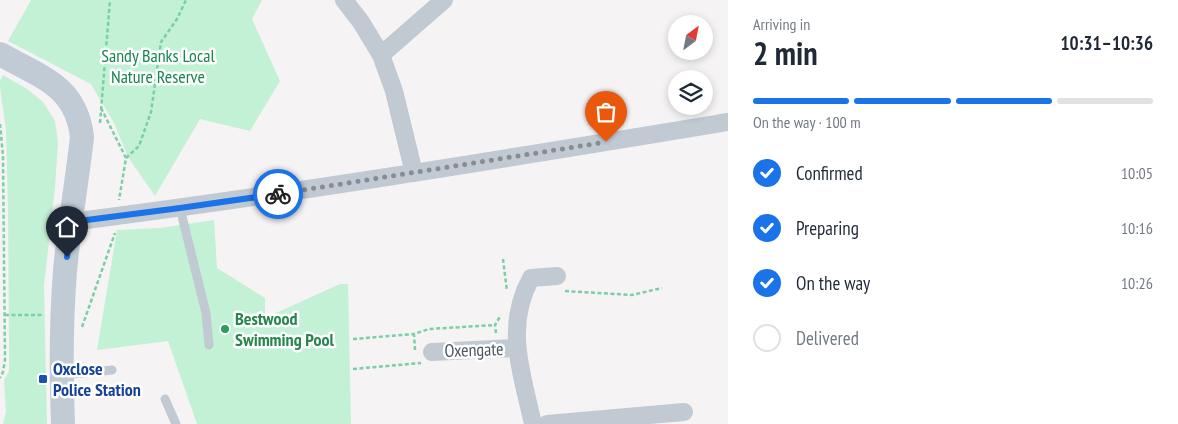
<!DOCTYPE html>
<meta charset="utf-8">
<style>
body{margin:0;font-family:"PT Sans Narrow",sans-serif;background:#f6f6f7;color:#1f2937;height:100vh;display:flex;flex-direction:column;font-size:19px;white-space:nowrap}
*{box-sizing:border-box;margin:0}
p{font-size:16px;color:#747a83}
.icon{flex:none;width:28px;height:28px;fill:none;stroke:currentColor;stroke-width:2;stroke-linecap:round;stroke-linejoin:round}
.map{position:relative;flex:1;overflow:hidden}
.sheet{display:flex;flex-direction:column;background:#fff;width:450px}
.sheet>*{flex:none}
.needle{width:32px;rotate:32deg}
.buttons{position:absolute;left:668px;top:15px;display:grid;gap:10px}
.buttons a{display:grid;place-items:center;width:45px;height:45px;border-radius:50%;background:#fff;box-shadow:0 2px 8px #0003;font-size:25px}
.pin{position:absolute;display:grid;place-items:center;width:42px;height:42px;color:#fff;margin:-51px -21px;border-radius:50% 50% 50% 0;rotate:-45deg;box-shadow:0 0 5px #0007}
.pin .icon{rotate:45deg}
.courier{position:absolute;display:grid;place-items:center;width:50px;height:50px;margin:-25px;border:4px solid #1a73e8;border-radius:50%;background:#fff;color:#222;box-shadow:0 1px 6px #0007}
.head em{font-style:normal;font-weight:600}
.head div{display:flex;flex-direction:column-reverse}
.head{display:flex;align-items:center;justify-content:space-between;height:85px;padding:0 25px}
h1{font-size:32px;font-weight:600;line-height:38px}
.bar{display:grid;grid-template-columns:repeat(4,1fr);gap:8px 5px;align-content:center;height:60px;padding:0 25px}
.bar i{height:6px;border-radius:4px;background:#e0e1e3}
.bar .active{background:#1a73e8}
.bar p{grid-column:span 4}
ol{padding:0 25px;list-style:none}
li{display:flex;align-items:center;gap:15px;height:55px}
li p{margin-inline-start:auto}
li .icon{padding:5px;border-radius:50%;background:#1a73e8;color:#fff;stroke-width:4}
li:last-child{color:#747a83}
li i{width:28px;height:28px;border:2px solid #e0e1e3;border-radius:50%}
main{display:flex;flex:1;min-height:0}
.map>svg:first-child{display:block}
</style>
<main>
<div class="map">
<svg width="728" height="424" viewBox="0 0 728 424">
<rect width="100%" height="100%" fill="#f5f3f3"/>
<!-- green -->
<g fill="#c3f1d5">
<path d="M31 0H262L252 19 280 81 250 131 200 119 155 196 128 157 114 123 91 84 8 41Z"/>
<path d="M3 75 27 89 43 102 55 121 58 142 55 187 44 286 47 424H3L6 412 4 380 9 371V347L8 212 6 130 0 88V81Z"/>
<path d="M214 220 217 268 265 298V318L340 284H348L351 424H197L168 341 97 350 117 230 160 228Z"/>
</g>
<g fill="none" stroke-linecap="round" stroke-linejoin="round">
<!-- path -->
<g stroke="#7ad0a6" stroke-width="2.5" stroke-dasharray="4 2.5" stroke-linecap="butt">
<path d="M101 108 126 158 119 200"/>
<path d="M100 123 110 0"/>
<path d="M0 124 3 156 5 360 3 372 0 378"/>
<path d="M126 158 139 146 151 112 161 42 177 19 186 0"/>
<path d="M503 259 507 291"/>
<path d="M565 291 632 295 662 288"/>
<path d="M5 315H43"/>
<path d="M82 327 115 233"/>
<path d="M496 333 495 325 501 315"/>
<path d="M353 339 414 334"/>
<path d="M415 350 414 334 429 329 495 325"/>
<path d="M353 369 421 363"/>
</g>
<!-- lane -->
<g stroke="#c1cad2" stroke-width="9">
<path d="M180 208 206 313 209 345"/>
<path d="M62 375 112 370"/>
<path d="M165 399 176 424"/>
</g>
<!-- street -->
<g stroke="#c1cad2" stroke-width="18">
<path d="M344 0 361 22 381 55 394 91 414 173"/>
<path d="M381 55 444 0"/>
<path d="M71 222C291 194 509 158 728 122"/>
<path d="M432 352 517 348"/>
<path d="M533 424C522 373 504 327 531 278L557 276"/>
<path d="M547 424 684 412"/>
</g>
<!-- secondary -->
<path stroke="#c1cbd6" stroke-width="24" d="M0 54C40 77 76 85 82 137 77 182 69 226 65 271 61 322 61 373 63 424"/>
</g>
<g fill="none" stroke-linecap="round" stroke-linejoin="round">
<!-- done -->
<path stroke="#868d94" stroke-width="5" stroke-dasharray="0 9" d="M278 194 606 142"/>
<!-- route -->
<path stroke="#1a73e8" stroke-width="6" d="M67 257 71 222 180 208 278 194"/>
</g>
<!-- markers -->
<circle fill="#2e9e5b" stroke="#fff" stroke-width="2" cx="225" cy="329" r="5"/>
<rect fill="#1a4fb4" stroke="#fff" stroke-width="2" x="38" y="374" width="10" height="10" rx="2.5"/>
<g text-anchor="middle" stroke-width="5" stroke-linejoin="round" paint-order="stroke">
<!-- park labels -->
<g font-size="18" fill="#17864f" stroke="#fff">
<text x="158" y="62">Sandy Banks Local<tspan x="158" dy="21">Nature Reserve</tspan></text>
</g>
<!-- leisure labels -->
<g font-size="18" font-weight="bold" fill="#27864d" stroke="#fff" text-anchor="start">
<text x="235" y="325">Bestwood<tspan x="235" dy="21">Swimming Pool</tspan></text>
</g>
<!-- street labels -->
<g font-size="18" fill="#4a5661" stroke="#fff">
<text transform="translate(474 350) rotate(-2)" y="6">Oxengate</text>
</g>
<!-- transit labels -->
<g font-size="18" font-weight="bold" fill="#164399" stroke="#fff" text-anchor="start">
<text x="53" y="375">Oxclose<tspan x="53" dy="21">Police Station</tspan></text>
</g>
</g>
</svg>
<div class="buttons">
<a><svg class="needle" viewBox="-14 -14 28 28"><path d="M0-13l5 13h-10z" fill="#e53935"/><path d="M0 13l5-13h-10z" fill="#747a83"/></svg></a>
<a><svg class="icon" aria-label="layers" viewBox="0 0 24 24"><path d="M12 4l9 5-9 5-9-5zM3 14l9 5 9-5"/></svg></a>
</div>
<div class="pin" style="left:606px;top:142px;background:#ea580c"><svg class="icon" aria-label="bag" viewBox="0 0 24 24"><path d="M5 8h14l-1 12H6zM9 8a3 3 0 0 1 6 0"/></svg></div>
<div class="pin" style="left:67px;top:257px;background:#1f2937"><svg class="icon" aria-label="home" viewBox="0 0 24 24"><path d="M3 11l9-7 9 7M6 9v11h12V9"/></svg></div>
<div class="courier" style="left:278px;top:194px"><svg class="icon" aria-label="bike" viewBox="0 0 24 24"><circle cx="6" cy="16" r="4"/><circle cx="18" cy="16" r="4"/><path d="M6 16l4-8h5l3 8M10 8l3 8H6M13 5h3"/></svg></div>
</div>
<section class="sheet">
<div class="head"><div><h1>2 min</h1><p>Arriving in</p></div><em>10:31–10:36</em></div>
<div class="bar"><i class="active"></i><i class="active"></i><i class="active"></i><i></i><p>On the way · 100 m</p></div>
<ol>
<li><svg class="icon" aria-label="check" viewBox="0 0 24 24"><path d="M5 12l5 5 9-10"/></svg>Confirmed<p>10:05</p></li>
<li><svg class="icon" aria-label="check" viewBox="0 0 24 24"><path d="M5 12l5 5 9-10"/></svg>Preparing<p>10:16</p></li>
<li><svg class="icon" aria-label="check" viewBox="0 0 24 24"><path d="M5 12l5 5 9-10"/></svg>On the way<p>10:26</p></li>
<li><i></i>Delivered</li>
</ol>
</section>
</main>
